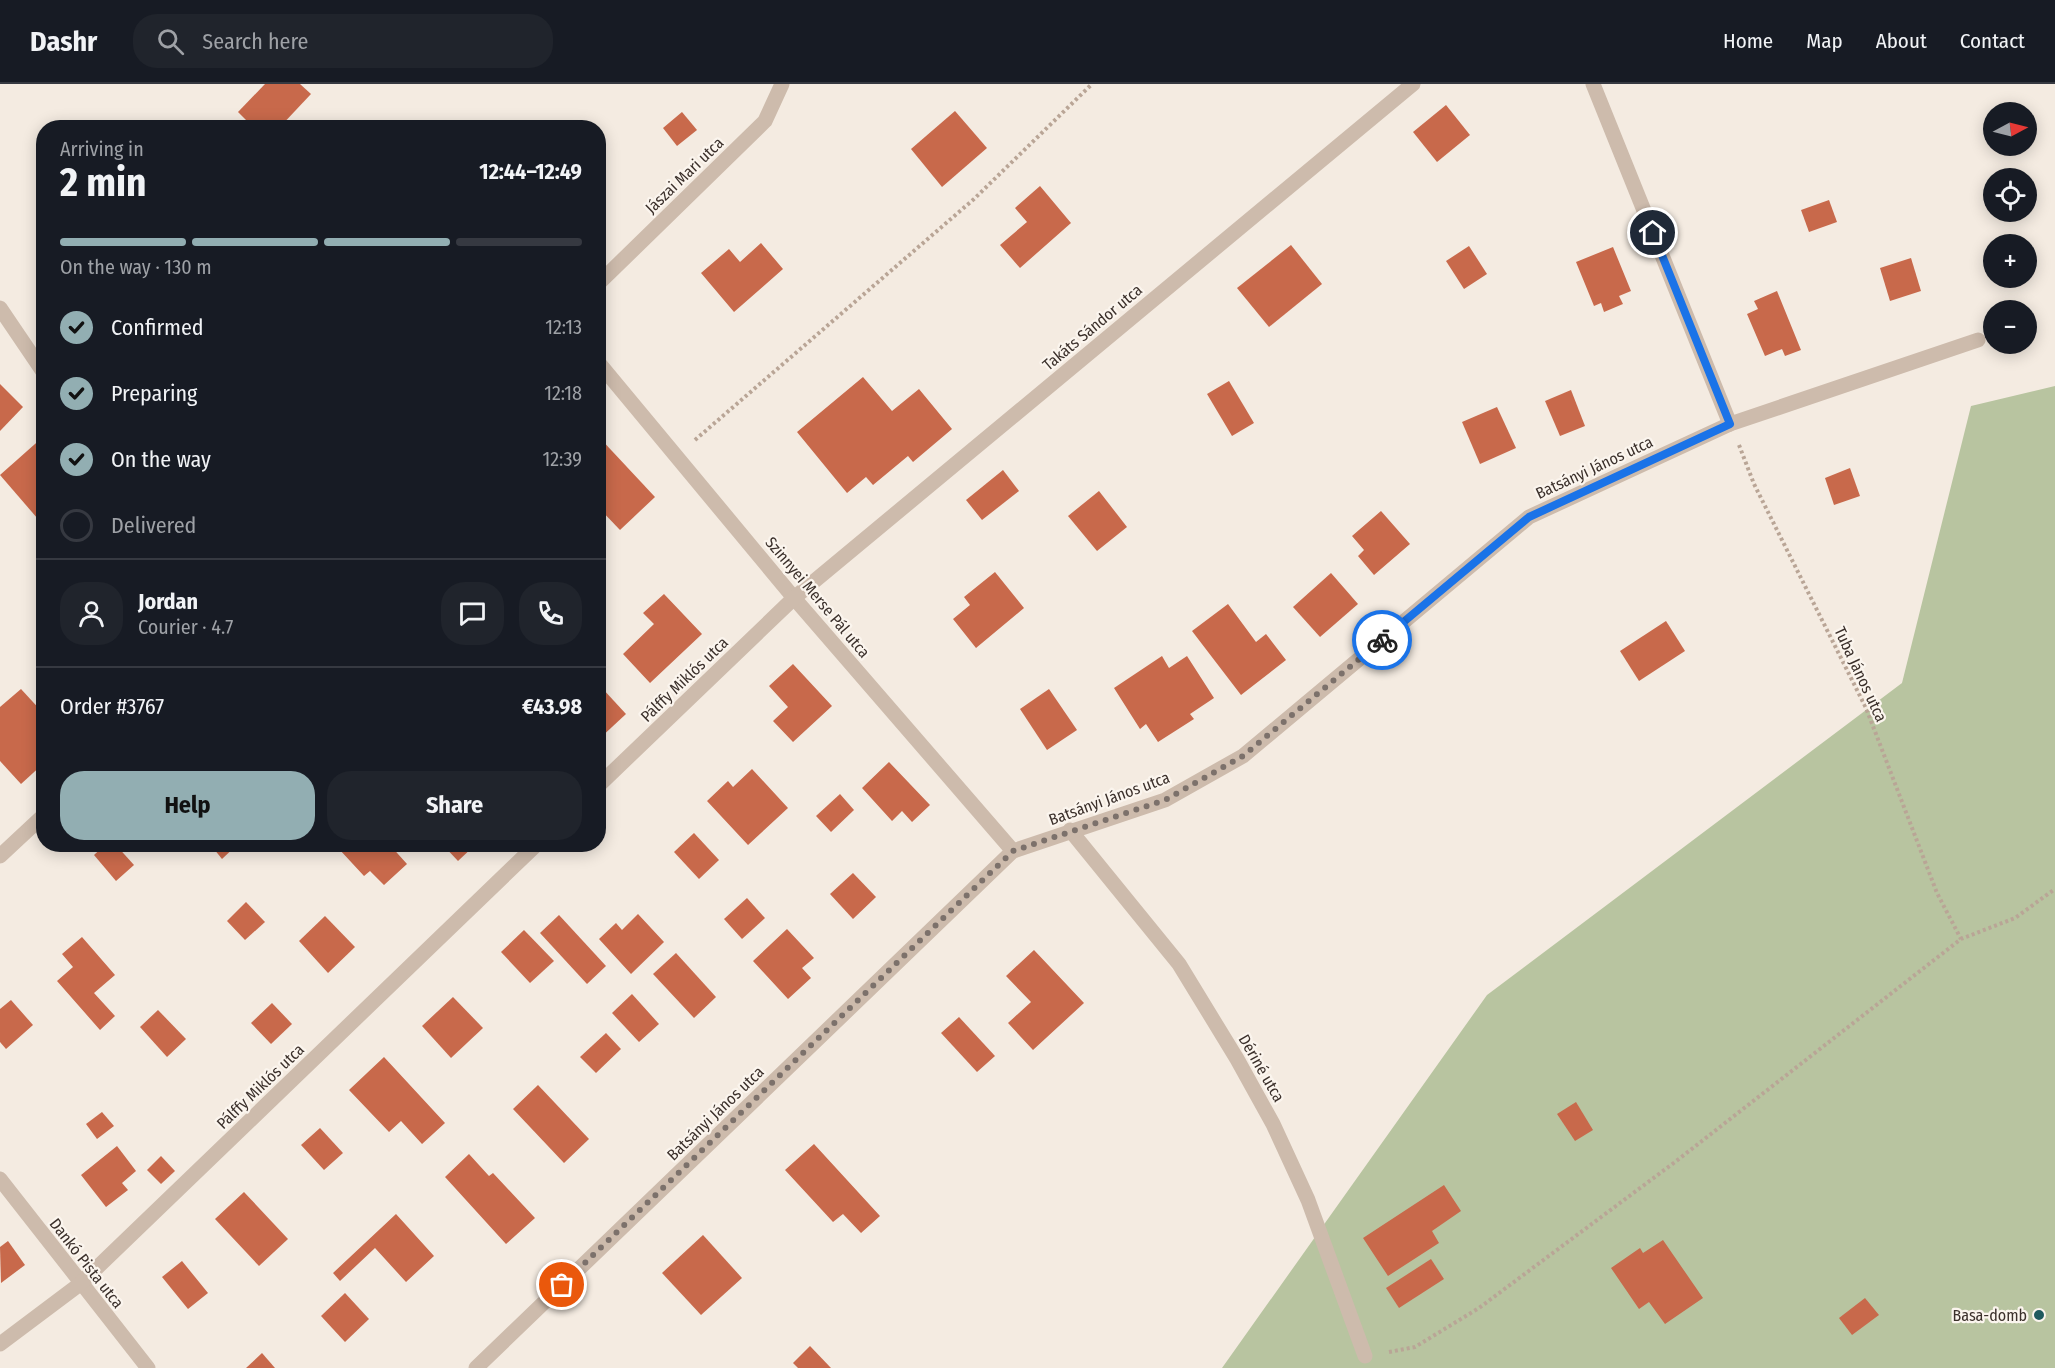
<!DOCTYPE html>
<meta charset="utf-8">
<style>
body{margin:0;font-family:"Fira Sans Condensed",sans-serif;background:#20242c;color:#f1f3f6;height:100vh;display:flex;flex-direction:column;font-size:22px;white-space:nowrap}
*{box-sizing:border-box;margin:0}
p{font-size:20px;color:#9ea1a6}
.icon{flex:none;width:33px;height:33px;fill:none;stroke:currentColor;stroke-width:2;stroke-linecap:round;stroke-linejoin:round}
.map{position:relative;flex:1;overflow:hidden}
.side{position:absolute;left:36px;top:36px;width:570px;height:732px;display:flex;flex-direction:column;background:#171b24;border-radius:24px;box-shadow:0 3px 15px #0003}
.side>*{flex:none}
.needle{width:39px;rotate:83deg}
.fabs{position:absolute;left:1983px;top:18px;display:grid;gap:12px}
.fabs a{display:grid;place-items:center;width:54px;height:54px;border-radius:50%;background:#171b24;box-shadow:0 3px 15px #0003;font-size:30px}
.pin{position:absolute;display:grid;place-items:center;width:51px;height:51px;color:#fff;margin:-26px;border:3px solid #fff;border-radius:50%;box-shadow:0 2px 6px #0007}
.courier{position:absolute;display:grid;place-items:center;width:60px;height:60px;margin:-30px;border:4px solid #1a73e8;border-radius:50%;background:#fff;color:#222;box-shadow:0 2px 8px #0007}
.headline em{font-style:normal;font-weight:700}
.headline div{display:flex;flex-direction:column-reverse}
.headline{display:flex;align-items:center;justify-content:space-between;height:102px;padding:0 24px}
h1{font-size:39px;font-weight:700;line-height:45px}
.bar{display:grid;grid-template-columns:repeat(4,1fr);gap:9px 6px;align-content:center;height:72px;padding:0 24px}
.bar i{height:8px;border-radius:4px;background:#363941}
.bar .on{background:#92aeb2}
.bar p{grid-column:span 4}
.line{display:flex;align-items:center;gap:15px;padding:0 24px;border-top:2px solid #363941}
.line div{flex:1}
.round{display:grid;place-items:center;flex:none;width:63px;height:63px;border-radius:24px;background:#20242c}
ol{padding:0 24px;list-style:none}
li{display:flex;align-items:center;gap:18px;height:66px}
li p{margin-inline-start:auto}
li .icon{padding:6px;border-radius:50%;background:#92aeb2;color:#111;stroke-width:4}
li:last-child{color:#9ea1a6}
li i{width:33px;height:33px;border:3px solid #363941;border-radius:50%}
.cta{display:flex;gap:12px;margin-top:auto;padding:12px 24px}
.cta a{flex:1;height:69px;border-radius:24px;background:#92aeb2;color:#111;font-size:24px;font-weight:700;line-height:69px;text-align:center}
.cta a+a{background:#20242c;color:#f1f3f6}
header{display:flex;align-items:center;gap:36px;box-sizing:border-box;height:84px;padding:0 30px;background:#171b24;border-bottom:2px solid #363941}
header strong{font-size:28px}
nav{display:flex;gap:33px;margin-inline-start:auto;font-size:21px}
.search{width:420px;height:54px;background:#20242c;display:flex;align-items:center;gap:15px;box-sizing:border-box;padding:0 21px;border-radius:24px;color:#9ea1a6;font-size:22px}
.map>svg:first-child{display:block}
</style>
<header>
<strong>Dashr</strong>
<div class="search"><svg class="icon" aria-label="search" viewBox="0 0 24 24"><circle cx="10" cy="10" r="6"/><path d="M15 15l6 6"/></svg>Search here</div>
<nav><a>Home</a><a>Map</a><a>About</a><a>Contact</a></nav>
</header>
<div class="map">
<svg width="2055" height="1284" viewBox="0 0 2055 1284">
<rect width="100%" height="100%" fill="#f4ebe1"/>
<!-- green -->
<path fill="#b8c4a0" d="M2055 302V1284H1222L1487 911 1902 599 1971 322Z"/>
<!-- building -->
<g fill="#c8694b">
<path d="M265 0H300L311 10 279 44H254L238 28Z"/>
<path d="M1446 21 1470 51 1437 78 1413 48Z"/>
<path d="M955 27 987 64 942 103 911 65Z"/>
<path d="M682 28 697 46 677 62 663 44Z"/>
<path d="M1040 102 1071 139 1020 184 1000 161 1027 138 1015 124Z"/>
<path d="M1829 116 1837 138 1809 148 1801 126Z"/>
<path d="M761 159 783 185 734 228 701 189 729 165 740 178Z"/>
<path d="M1291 161 1322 200 1269 243 1237 204Z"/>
<path d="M1469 162 1487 190 1464 205 1446 177Z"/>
<path d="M1613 163 1631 207 1619 212 1623 220 1604 228 1601 219 1594 222 1576 178Z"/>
<path d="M1911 174 1921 207 1890 217 1880 184Z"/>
<path d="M1777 207 1801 266 1785 272 1782 265 1765 272 1747 230 1758 225 1754 217Z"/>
<path d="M863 293 892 327 919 305 952 345 913 378 908 372 873 401 866 393 847 409 797 348Z"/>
<path d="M1229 297 1254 339 1232 352 1207 310Z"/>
<path d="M0 300 23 323 0 347Z"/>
<path d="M1571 306 1585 342 1560 352 1545 317Z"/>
<path d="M1497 323 1516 364 1480 380 1462 338Z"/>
<path d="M44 352V442L0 391Z"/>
<path d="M598 352 655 413 620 446 598 423Z"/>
<path d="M1850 384 1860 412 1834 421 1825 394Z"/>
<path d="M1003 386 1019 407 982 436 966 416Z"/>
<path d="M1099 407 1127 443 1097 467 1068 432Z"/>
<path d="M1381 427 1410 460 1374 491 1358 472 1364 466 1352 452Z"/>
<path d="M995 488 1024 524 976 564 953 535 970 521 964 513Z"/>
<path d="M1331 489 1358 520 1320 553 1293 523Z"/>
<path d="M664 510 702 550 650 599 623 570 654 540 643 529Z"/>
<path d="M1228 520 1256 558 1266 550 1286 576 1241 611 1192 547Z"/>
<path d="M1666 537 1685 567 1639 597 1620 567Z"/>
<path d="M1162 572 1169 584 1187 572 1214 614 1190 630 1194 635 1158 658 1146 640 1140 645 1114 604Z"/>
<path d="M793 580 832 622 793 658 773 637 788 623 769 602Z"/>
<path d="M602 604 626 630 598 656V607Z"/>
<path d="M21 605 44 630V679L21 700 0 677V623Z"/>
<path d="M1049 605 1077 646 1047 666 1020 625Z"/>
<path d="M889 678 930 721 912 738 902 727 892 737 862 704Z"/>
<path d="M752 685 788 724 748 761 707 717 728 697 733 703Z"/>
<path d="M840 710 854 726 831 748 816 732Z"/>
<path d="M694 749 719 776 699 795 674 768Z"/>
<path d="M106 760H115L134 781 116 797 94 771Z"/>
<path d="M210 760H238L222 775Z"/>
<path d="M344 760H389L407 780 384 801 370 787 364 792 339 765Z"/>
<path d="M442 760H476L458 777Z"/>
<path d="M853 789 876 813 853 835 830 810Z"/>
<path d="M747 814 765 834 742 855 724 835Z"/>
<path d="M246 818 265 838 245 856 227 837Z"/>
<path d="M638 830 664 858 631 890 599 855 616 839 622 846Z"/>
<path d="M559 831 606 882 587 900 540 849Z"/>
<path d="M325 832 355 863 328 889 299 857Z"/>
<path d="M787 845 814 874 802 884 811 894 788 915 753 877Z"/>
<path d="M524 846 554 877 530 899 501 868Z"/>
<path d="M82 853 115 891 94 909 115 932 100 946 57 897 73 883 62 870Z"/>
<path d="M1034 866 1084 919 1033 966 1008 939 1031 918 1006 892Z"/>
<path d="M676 869 716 913 694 934 653 890Z"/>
<path d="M632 910 659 940 639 958 612 929Z"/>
<path d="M453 913 483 944 451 974 422 942Z"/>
<path d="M11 916 33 941 6 965 0 958V925Z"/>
<path d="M272 919 292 940 271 960 251 939Z"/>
<path d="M158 926 186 955 167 973 140 943Z"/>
<path d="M959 933 995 972 977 988 941 949Z"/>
<path d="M606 949 621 965 596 989 580 973Z"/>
<path d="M384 973 445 1039 422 1060 401 1037 389 1048 349 1006Z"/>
<path d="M538 1001 589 1055 564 1079 513 1025Z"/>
<path d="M1576 1018 1593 1046 1575 1057 1557 1030Z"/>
<path d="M102 1028 114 1042 97 1055 86 1040Z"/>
<path d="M320 1044 343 1069 324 1086 301 1061Z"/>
<path d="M814 1060 880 1132 861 1149 843 1130 833 1138 785 1086Z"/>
<path d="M117 1062 136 1087 122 1099 128 1106 106 1123 81 1091Z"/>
<path d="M469 1070 489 1092 493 1089 535 1134 506 1160 445 1093Z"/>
<path d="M161 1072 175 1087 161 1100 147 1086Z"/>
<path d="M1444 1101 1461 1127 1432 1147 1439 1159 1388 1192 1363 1154Z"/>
<path d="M244 1108 288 1155 259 1182 215 1135Z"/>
<path d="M396 1130 434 1172 406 1198 375 1164 340 1197 333 1189Z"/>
<path d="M703 1151 742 1194 701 1231 662 1189Z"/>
<path d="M1663 1156 1703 1214 1665 1240 1649 1218 1639 1225 1611 1184 1640 1164 1643 1169Z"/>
<path d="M8 1157 25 1181 1 1199 0 1163Z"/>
<path d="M1431 1175 1444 1195 1399 1224 1386 1204Z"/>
<path d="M182 1177 208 1209 188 1225 162 1193Z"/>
<path d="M345 1209 369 1235 345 1258 321 1232Z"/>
<path d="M1865 1214 1879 1231 1852 1251 1839 1234Z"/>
<path d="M810 1262 831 1284H798L793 1279Z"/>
<path d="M262 1269 275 1284H246Z"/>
</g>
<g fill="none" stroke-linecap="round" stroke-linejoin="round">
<!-- path -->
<g stroke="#b9a596" stroke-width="4" stroke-dasharray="3 3" stroke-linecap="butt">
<path d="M695 356 974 115 1092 0"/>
<path d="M1739 361 1754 400 1866 624 1937 809 1961 855"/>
<path d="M1389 1268 1415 1263 1479 1224 1675 1078 1961 855 2015 834 2055 805"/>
</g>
<!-- street -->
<g stroke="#cdbbac" stroke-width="15">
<path d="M1593 0 1730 340"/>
<path d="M598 200 765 37 782 0"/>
<path d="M0 224 44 289"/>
<path d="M598 278 794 514 1013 767"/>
<path d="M598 702 794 514 1413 0"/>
<path d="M1070 746 1179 880 1237 975 1273 1040 1308 1116 1365 1272"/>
<path d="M0 772 44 731"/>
<path d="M0 1095 148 1284"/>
<path d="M0 1260 80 1200 537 760"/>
<path d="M476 1284 1013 767 1165 716 1243 672 1529 433 1730 340 1978 256"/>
</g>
</g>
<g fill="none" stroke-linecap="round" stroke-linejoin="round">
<!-- done -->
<path stroke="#7c716b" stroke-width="6" stroke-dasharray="0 10.8" d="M562 1201 1013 767 1165 716 1243 672 1382 556"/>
<!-- route -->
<path stroke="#1a73e8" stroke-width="8" d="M1382 556 1529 433 1730 340 1653 149"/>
</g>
<!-- markers -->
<circle fill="#1f5a5e" stroke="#fbf5ee" stroke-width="2" cx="2039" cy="1231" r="6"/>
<g text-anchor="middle" stroke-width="4.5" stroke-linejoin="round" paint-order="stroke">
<!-- street labels -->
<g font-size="16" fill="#3b302b" stroke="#fbf5ee">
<text transform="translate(684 91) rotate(-44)" y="6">Jászai Mari utca</text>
<text transform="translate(1092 243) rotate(-40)" y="6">Takáts Sándor utca</text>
<text transform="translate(1594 383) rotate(-25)" y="6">Batsányi János utca</text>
<text transform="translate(818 513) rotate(50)" y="6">Szinnyei Merse Pál utca</text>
<text transform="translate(1861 590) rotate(65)" y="6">Tuba János utca</text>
<text transform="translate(684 595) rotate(-44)" y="6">Pálffy Miklós utca</text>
<text transform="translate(1109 714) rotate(-20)" y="6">Batsányi János utca</text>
<text transform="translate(1262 984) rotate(60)" y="6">Dériné utca</text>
<text transform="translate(260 1002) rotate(-44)" y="6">Pálffy Miklós utca</text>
<text transform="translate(715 1029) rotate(-44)" y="6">Batsányi János utca</text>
<text transform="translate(87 1179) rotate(52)" y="6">Dankó Pista utca</text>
</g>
<!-- poi labels -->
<g font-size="16" fill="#3b302b" stroke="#fbf5ee" text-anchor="end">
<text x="2027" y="1237">Basa-domb</text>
</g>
</g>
</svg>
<div class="fabs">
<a><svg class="needle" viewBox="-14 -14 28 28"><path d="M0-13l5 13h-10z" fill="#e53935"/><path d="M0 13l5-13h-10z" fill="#9ea1a6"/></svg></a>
<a><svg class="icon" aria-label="locate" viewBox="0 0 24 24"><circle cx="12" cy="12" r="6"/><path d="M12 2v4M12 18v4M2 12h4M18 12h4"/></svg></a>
<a>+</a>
<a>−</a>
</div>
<div class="pin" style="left:562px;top:1201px;background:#ea580c"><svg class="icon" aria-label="bag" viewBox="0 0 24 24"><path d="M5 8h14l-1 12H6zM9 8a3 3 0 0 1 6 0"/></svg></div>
<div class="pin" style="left:1653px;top:149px;background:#1f2937"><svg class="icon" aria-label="home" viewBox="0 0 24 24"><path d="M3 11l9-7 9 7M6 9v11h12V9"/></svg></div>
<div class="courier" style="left:1382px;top:556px"><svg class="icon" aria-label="bike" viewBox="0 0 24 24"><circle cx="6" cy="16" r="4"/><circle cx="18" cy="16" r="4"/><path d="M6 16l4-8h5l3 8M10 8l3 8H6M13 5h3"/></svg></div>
<section class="side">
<div class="headline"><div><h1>2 min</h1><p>Arriving in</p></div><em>12:44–12:49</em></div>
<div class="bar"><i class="on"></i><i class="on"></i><i class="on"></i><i></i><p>On the way · 130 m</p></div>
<ol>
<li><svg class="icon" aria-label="check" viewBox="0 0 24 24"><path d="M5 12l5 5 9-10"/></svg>Confirmed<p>12:13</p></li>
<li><svg class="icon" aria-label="check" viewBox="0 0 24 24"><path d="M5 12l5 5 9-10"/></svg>Preparing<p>12:18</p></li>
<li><svg class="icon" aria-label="check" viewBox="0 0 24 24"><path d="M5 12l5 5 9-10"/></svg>On the way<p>12:39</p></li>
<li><i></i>Delivered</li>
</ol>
<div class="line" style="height:108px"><a class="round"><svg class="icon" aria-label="person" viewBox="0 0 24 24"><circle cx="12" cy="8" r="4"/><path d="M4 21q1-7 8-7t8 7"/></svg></a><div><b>Jordan</b><p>Courier · 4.7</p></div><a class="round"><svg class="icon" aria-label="chat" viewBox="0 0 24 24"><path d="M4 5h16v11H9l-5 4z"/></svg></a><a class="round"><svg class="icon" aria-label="phone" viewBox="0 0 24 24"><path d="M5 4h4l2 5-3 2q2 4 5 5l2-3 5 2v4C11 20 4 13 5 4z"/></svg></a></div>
<div class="line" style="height:78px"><div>Order #3767</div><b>€43.98</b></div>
<div class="cta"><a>Help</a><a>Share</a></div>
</section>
</div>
